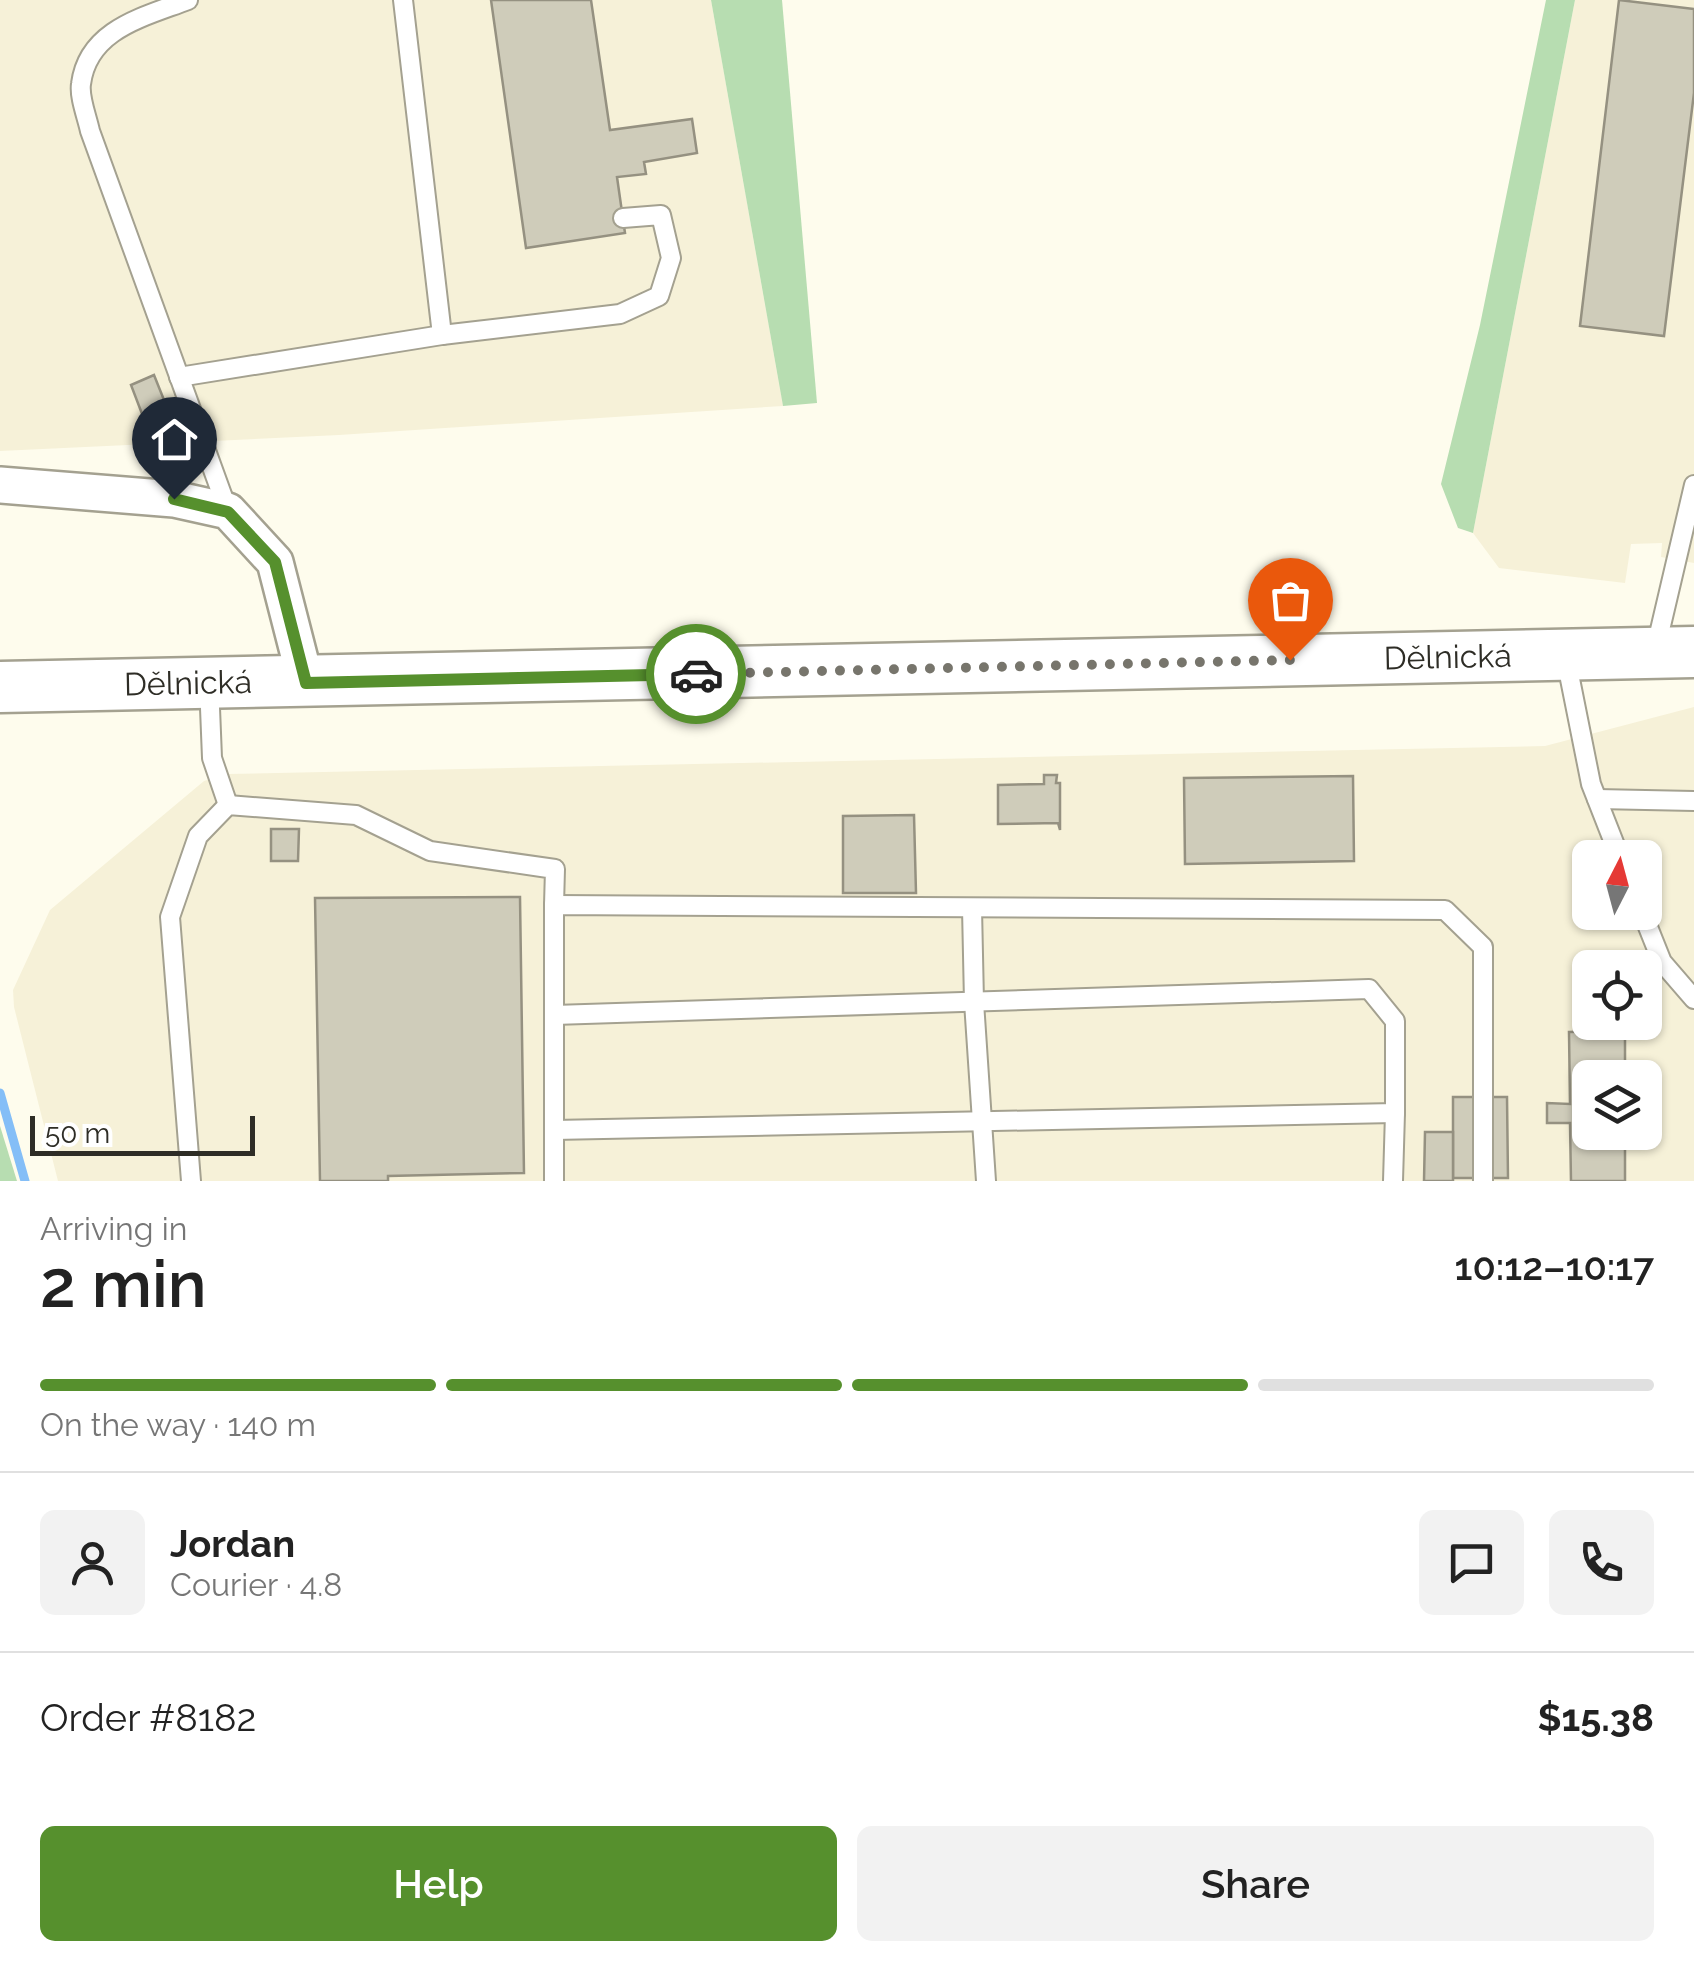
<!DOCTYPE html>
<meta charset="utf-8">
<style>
body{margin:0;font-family:Raleway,sans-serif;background:#f2f2f2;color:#222;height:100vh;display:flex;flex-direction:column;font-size:38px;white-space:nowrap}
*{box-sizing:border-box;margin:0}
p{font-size:32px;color:#767676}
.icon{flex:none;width:55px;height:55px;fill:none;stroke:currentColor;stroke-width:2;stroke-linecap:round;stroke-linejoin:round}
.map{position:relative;height:1181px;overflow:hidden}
.drawer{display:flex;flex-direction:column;background:#fff;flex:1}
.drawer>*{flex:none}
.needle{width:65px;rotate:6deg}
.controls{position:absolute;left:1572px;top:840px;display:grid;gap:20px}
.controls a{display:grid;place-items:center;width:90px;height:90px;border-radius:15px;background:#fff;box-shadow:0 2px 8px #0004;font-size:50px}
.scale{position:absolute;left:30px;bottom:25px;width:225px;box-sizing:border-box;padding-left:10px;border:5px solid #2e2d26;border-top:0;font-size:28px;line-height:35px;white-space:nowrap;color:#2e2d26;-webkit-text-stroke:8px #fff;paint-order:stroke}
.pin{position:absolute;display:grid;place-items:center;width:85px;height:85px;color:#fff;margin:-102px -42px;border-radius:50% 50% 50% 0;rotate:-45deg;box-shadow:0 0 10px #0007}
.pin .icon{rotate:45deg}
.courier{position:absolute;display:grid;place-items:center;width:100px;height:100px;margin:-50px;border:8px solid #56902d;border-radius:50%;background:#fff;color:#222;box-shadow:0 2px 12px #0007}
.summary em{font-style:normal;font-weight:600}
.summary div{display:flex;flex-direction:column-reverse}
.summary{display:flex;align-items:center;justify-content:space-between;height:170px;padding:0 40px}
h1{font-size:65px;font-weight:600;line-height:75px}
.bar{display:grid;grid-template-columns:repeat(4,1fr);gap:15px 10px;align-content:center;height:120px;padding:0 40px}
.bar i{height:12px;border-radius:8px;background:#e0e0e0}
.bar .on{background:#56902d}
.bar p{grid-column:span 4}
.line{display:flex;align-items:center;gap:25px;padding:0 40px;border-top:2px solid #e0e0e0}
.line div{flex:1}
.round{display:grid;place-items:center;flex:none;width:105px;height:105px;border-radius:15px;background:#f2f2f2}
.button{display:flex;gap:20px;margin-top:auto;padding:20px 40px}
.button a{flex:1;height:115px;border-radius:15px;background:#56902d;color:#fff;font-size:40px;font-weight:600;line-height:115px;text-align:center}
.button a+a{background:#f2f2f2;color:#222}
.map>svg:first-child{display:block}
</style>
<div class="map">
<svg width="1694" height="1181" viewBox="0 0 1694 1181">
<rect width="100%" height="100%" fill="#fefced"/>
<!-- built -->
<g fill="#f6f1d8" fill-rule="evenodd">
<path d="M0 0H711L783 406 339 435 0 451Z"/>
<path d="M1575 0H1694V563L1661 557 1662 543 1631 544 1625 583 1499 568 1473 533Z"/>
<path d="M1694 707V1181H58L14 1007 13 990 50 910 204 781 227 774 1545 746ZM1590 858H1645V912H1590ZM1590 968H1645V1022H1590ZM1590 1078H1645V1132H1590Z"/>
</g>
<!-- green -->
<g fill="#b7ddb1">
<path d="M711 0H782L817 403 783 406Z"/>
<path d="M1546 0H1575L1473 533 1458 528 1441 484 1480 325Z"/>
<path d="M0 1126 17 1181H0Z"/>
</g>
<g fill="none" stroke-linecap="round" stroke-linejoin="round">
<!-- stream -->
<path stroke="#84bef7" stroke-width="9" d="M0 1093 25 1181"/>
</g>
<!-- building -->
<g fill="#cfccba" stroke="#959181" stroke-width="2.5">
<path d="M491 0H591L610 130 692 119 697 153 644 162 646 174 617 177 625 233 526 248Z"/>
<path d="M1619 0 1694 9V93L1664 336 1580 326Z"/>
<path d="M154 375 176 430 152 440 131 385Z"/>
<path d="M1044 775H1057L1056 783H1060V830L1058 823 998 824V785L1044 784Z"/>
<path d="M1353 776 1354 861 1185 864 1184 778Z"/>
<path d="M914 815 916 893H843V816Z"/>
<path d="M271 829H299L298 861H271Z"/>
<path d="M520 897 524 1173 388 1176V1181H320L315 898Z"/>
<path d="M1625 1031V1078H1590V1132H1625V1181H1571L1570 1123H1547V1103L1570 1104 1569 1032Z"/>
<path d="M1453 1097H1507L1508 1178H1453Z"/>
<path d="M1425 1132H1453V1181H1424Z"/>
</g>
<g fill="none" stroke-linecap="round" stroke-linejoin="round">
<defs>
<g id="lane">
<path d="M188 0C144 17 88 29 81 84 79 97 87 117 90 131L228 511"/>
<path d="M442 335 620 314 659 296 671 258 661 215 623 218"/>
<path d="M179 377 442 335 403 0"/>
<path d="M1656 647 1694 485"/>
<path d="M1566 659 1591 784 1620 858"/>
<path d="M209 683 212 758 228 805"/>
<path d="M1597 799 1694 801"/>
<path d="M972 908 974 1002 986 1181"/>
<path d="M1642 912 1662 962 1694 999"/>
<path d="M554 1130 1395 1113V1021L1369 989 554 1015"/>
<path d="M191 1181 170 917 198 836 228 805 356 815 430 851 555 869 554 905"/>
<path d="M554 1181V905L1445 910 1483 947V1181"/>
<path d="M1393 1181 1395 1113"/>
</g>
<path id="street" d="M0 485 174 499 228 511 275 562 306 683"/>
<g id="secondary">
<path id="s1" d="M0 687 1694 652"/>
</g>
</defs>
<!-- lane casing -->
<use href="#lane" stroke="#a4a190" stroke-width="22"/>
<!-- street casing -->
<use href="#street" stroke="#a4a190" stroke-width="40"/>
<!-- secondary casing -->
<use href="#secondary" stroke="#a4a190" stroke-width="55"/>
<!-- lane -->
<use href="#lane" stroke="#fff" stroke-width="18"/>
<!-- street -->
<use href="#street" stroke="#fff" stroke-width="35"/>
<!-- secondary -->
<use href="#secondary" stroke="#fff" stroke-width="50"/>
</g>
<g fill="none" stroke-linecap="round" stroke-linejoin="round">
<!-- done -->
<path stroke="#77756c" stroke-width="10" stroke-dasharray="0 18" d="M696 674 1290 660"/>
<!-- route -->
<path stroke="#56902d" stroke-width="12" d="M174 499 228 512 275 562 306 683 696 674"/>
</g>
<g text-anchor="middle" stroke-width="8" stroke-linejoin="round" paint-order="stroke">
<!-- street labels -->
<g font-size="32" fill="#2e2d26" stroke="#fff">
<text dy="11" stroke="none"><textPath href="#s1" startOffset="1448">Dělnická</textPath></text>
<text dy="11" stroke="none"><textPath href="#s1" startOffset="188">Dělnická</textPath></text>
</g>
</g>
</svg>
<div class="controls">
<a><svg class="needle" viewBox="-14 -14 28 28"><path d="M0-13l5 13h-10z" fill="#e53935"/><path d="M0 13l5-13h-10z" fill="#767676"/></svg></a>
<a><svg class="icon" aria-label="locate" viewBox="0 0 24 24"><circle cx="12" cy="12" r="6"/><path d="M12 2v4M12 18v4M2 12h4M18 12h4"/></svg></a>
<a><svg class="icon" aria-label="layers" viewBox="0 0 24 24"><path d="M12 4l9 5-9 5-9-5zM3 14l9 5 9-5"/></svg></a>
</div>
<div class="scale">50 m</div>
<div class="pin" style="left:1290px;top:660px;background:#ea580c"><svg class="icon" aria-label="bag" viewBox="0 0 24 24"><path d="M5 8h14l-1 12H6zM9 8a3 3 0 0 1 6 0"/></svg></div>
<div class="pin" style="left:174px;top:499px;background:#1f2937"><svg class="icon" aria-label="home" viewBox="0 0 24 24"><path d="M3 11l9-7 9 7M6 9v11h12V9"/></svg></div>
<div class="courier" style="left:696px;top:674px"><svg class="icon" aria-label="car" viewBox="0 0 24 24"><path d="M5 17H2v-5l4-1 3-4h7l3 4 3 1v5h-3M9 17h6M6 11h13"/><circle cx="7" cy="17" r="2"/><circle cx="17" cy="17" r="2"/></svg></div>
</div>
<section class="drawer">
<div class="summary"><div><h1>2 min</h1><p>Arriving in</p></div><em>10:12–10:17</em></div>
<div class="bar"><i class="on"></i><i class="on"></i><i class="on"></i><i></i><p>On the way · 140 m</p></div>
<div class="line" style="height:180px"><a class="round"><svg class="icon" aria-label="person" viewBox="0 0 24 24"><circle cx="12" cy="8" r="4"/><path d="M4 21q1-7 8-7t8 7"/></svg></a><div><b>Jordan</b><p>Courier · 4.8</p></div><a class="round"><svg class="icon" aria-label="chat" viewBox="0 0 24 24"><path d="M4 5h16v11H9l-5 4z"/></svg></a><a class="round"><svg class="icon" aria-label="phone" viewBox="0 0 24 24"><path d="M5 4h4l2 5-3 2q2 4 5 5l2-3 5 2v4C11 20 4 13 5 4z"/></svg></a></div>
<div class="line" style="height:130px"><div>Order #8182</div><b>$15.38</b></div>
<div class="button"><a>Help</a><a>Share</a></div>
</section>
